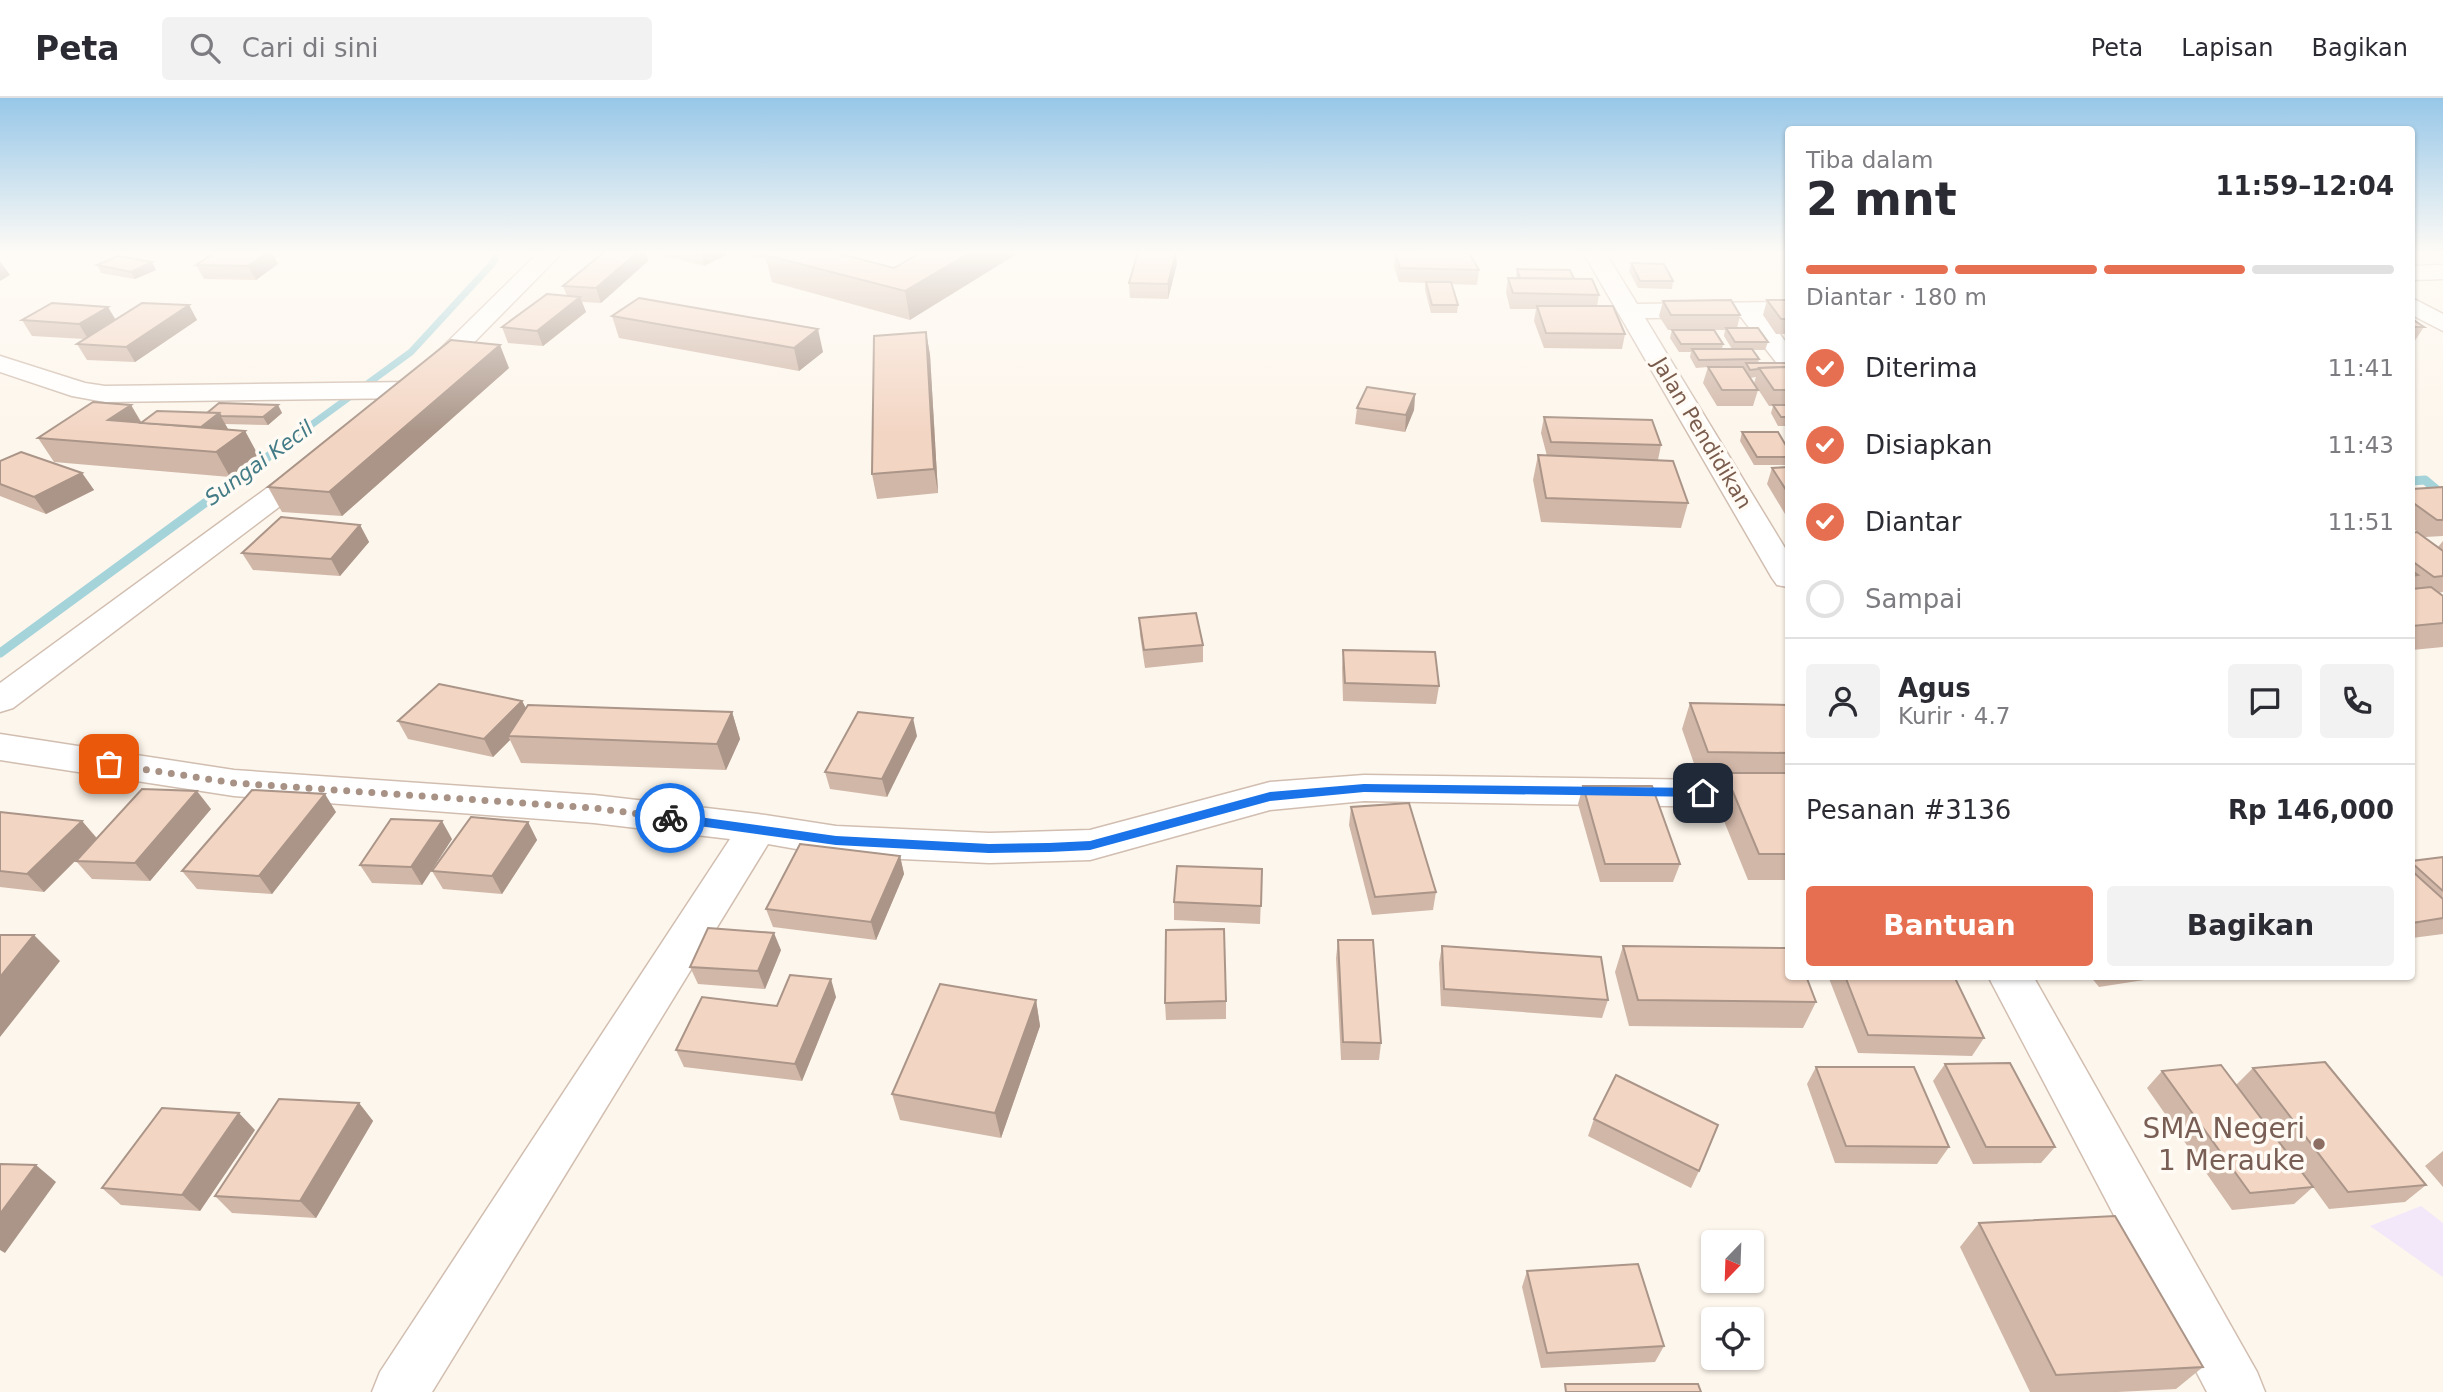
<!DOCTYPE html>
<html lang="id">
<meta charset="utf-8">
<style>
body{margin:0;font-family:"DejaVu Sans",sans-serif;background:#f2f2f3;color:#2b2b33;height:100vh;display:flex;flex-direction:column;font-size:26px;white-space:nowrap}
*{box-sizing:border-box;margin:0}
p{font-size:23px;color:#7c7c81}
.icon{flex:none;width:38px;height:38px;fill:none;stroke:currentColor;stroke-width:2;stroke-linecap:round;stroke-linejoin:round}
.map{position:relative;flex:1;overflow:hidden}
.drawer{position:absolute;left:1785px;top:28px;width:630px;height:854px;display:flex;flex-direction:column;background:#fff;border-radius:7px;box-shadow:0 2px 5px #0004}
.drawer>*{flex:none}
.needle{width:46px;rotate:203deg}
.tools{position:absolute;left:1701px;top:1132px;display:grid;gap:14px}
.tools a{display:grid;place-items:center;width:63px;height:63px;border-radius:7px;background:#fff;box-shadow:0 2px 5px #0004;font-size:35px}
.pin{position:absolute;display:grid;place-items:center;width:60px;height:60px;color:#fff;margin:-30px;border-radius:14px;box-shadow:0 4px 10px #0006}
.courier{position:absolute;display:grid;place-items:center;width:70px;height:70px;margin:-35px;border:5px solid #1a73e8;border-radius:50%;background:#fff;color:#222;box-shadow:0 2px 9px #0007}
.summary em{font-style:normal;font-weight:700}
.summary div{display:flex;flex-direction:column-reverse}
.summary{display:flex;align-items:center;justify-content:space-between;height:119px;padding:0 21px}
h1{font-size:46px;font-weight:700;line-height:52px}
.bar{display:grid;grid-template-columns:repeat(4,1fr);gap:10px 7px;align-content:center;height:84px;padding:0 21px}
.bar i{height:9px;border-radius:5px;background:#e1e1e2}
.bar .active{background:#e76f51}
.bar p{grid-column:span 4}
.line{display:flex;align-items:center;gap:18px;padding:0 21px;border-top:2px solid #e1e1e2}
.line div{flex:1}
.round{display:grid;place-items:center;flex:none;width:74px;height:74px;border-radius:7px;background:#f2f2f3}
ol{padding:0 21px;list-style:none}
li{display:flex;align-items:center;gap:21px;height:77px}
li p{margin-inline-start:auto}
li .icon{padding:7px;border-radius:50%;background:#e76f51;color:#fff;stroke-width:4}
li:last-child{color:#7c7c81}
li i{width:38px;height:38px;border:4px solid #e1e1e2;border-radius:50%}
.button{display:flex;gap:14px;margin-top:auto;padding:14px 21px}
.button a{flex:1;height:80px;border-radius:7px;background:#e76f51;color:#fff;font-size:28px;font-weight:700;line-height:80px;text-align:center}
.button a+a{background:#f2f2f3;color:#2b2b33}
header{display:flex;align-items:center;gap:42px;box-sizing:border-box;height:98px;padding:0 35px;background:#fff;border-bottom:2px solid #e1e1e2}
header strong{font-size:33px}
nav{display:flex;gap:38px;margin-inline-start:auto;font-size:24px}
.search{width:490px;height:63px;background:#f2f2f3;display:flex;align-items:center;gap:18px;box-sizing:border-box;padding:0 24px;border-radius:7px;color:#7c7c81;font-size:26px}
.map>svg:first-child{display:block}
</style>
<header>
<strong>Peta</strong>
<div class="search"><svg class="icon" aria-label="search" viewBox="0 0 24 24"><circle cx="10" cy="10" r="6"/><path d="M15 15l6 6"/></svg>Cari di sini</div>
<nav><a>Peta</a><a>Lapisan</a><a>Bagikan</a></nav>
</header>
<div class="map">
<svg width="2443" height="1294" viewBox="0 0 2443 1294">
<rect width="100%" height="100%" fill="#fdf6ec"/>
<!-- education -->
<path fill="#f3e8fa" d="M2421 1108 2443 1125V1179L2370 1128Z"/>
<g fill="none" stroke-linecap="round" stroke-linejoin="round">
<!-- stream-far1 -->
<path stroke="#a5d3da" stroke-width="7" d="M281 349 411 254 492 166 498 154"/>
<!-- stream -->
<g stroke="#a5d3da" stroke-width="9">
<path d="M2412 383 2425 382 2443 397"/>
<path d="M0 555 284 347"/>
</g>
<defs>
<g id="minor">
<path d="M539 154H563L436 283 427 286 418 283 414 278 418 273Z"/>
<path d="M1583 154H1605L1637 206 1788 204V218H1766L1788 247V271L1779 268 1741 219 1645 220 1788 455V489L1777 487 1772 480Z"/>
<path d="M2443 167V181L2412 182V168Z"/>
<path d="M2412 200 2443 216V233L2412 217Z"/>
<path d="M0 258 85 285 105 288 413 284 422 286 426 292 422 298 413 300 105 304 72 298 0 274Z"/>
<path d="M314 360 324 363 328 369 324 375 13 610 0 614V585L304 363Z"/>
<path d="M0 636 234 672 594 697 758 716 836 728 989 735 1090 732 1270 684 1364 677 1788 683V710L1364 703 1270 712 1090 762 989 765 836 758 768 746 432 1294H372L380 1274 730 741 594 725 234 698 0 662Z"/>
<path d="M1988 878H2033L2257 1274 2265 1294H2207Z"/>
</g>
</defs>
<!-- minor casing -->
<use href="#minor" stroke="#d1beb0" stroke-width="3"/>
<!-- minor -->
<use href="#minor" fill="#fff" fill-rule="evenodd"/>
</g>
<!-- wall -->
<g fill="#d1b7a8" fill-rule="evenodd">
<path d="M604 154H646L648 163 601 205 582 204 586 214 543 248 508 245 502 229 567 198 563 188Z"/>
<path d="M651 154H725L726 157 704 168Z"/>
<path d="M737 154H833L894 170 922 154 910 222 772 184 766 161Z"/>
<path d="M1395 154 1479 172 1477 187 1451 186 1458 207 1457 215H1431L1425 192V185L1399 184 1394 168Z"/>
<path d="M1534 154H1569V156L1535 157Z"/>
<path d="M1679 154H1749V155L1682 157Z"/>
<path d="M2435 154H2443V158Z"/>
<path d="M152 164 156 172 135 181 101 175 97 167Z"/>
<path d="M1631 165 1673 183 1672 191 1638 190 1629 173Z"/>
<path d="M278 166 256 182 204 181 196 167Z"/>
<path d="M1177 166 1168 201 1130 200 1129 185Z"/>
<path d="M1517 171 1574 181 1599 197 1597 208 1625 236 1622 251 1544 250 1534 223 1536 211H1510L1506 194 1508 180H1516Z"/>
<path d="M1767 202H1788V236H1776L1763 217Z"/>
<path d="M1663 203 1740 217 1737 230 1768 244 1765 252H1753L1759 261 1758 265 1788 269V328H1778L1771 315 1773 308H1769L1754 285 1756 279 1750 280 1758 292 1753 308H1717L1703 285 1708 269 1696 270 1690 259 1691 254H1679L1670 240 1672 232H1712H1668L1659 218ZM1714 232H1725L1724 238 1732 251H1722L1723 246Z"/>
<path d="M189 207 197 222 135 264 87 262 77 246 85 241 32 238 22 222H116Z"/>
<path d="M612 218 823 254 799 273 619 240Z"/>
<path d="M2412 221 2424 229 2414 244 2412 245Z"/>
<path d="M926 234 930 257 938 395 877 401 872 376Z"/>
<path d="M509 270 342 418 282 414 268 389Z"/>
<path d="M1415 296 1414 312 1405 334 1355 326 1357 310Z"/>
<path d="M131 307 142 325 208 315 278 307 282 315 268 327 225 326 228 331 245 333 258 357 230 379 54 364 38 340Z"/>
<path d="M1544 319 1661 347 1658 362 1688 405 1681 430 1541 424 1533 382 1538 357 1547 358 1541 335Z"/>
<path d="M1742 334 1788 351V367H1754L1740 343Z"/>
<path d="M0 363 82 375 94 392 46 416 0 398Z"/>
<path d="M1788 369V421L1767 386 1772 370Z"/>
<path d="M2443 389V438L2425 439 2412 430V391Z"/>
<path d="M360 427 369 444 340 478 253 472 242 455Z"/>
<path d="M2412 435 2438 449 2443 443V494L2438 495 2443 498V549L2412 552V491L2413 490 2412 489Z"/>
<path d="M1139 520 1203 547V564L1145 570 1140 537Z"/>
<path d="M1343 552 1439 588 1436 606 1343 603 1342 570Z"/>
<path d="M522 603 526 610 732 614 740 641 726 672 521 665 510 642 493 659 408 641 398 623Z"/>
<path d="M1690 605 1788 607V782H1748L1715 701 1723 680H1699L1682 631Z"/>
<path d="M917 638 887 699 830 691 825 674Z"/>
<path d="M1583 688 1680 766 1673 784H1600L1578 706Z"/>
<path d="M1351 709 1436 794 1433 812 1372 817 1349 727Z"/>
<path d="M211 711 150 783 92 781 76 763 88 750 44 794 0 789V714L82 723 97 740Z"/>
<path d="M336 714 272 796 197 791 182 773Z"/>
<path d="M528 724 537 742 502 796 443 791 432 773Z"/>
<path d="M452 741 422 787 372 785 360 767Z"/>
<path d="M900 758 904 776 876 842 773 829 766 811Z"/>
<path d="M2443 759V836L2412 840V763Z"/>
<path d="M1262 771 1260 826 1174 822V804Z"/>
<path d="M1338 842 1381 945 1379 962H1341L1336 860Z"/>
<path d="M1442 848 1608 902 1602 920 1441 908 1439 865Z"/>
<path d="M1623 848 1816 904 1803 930 1629 928 1615 874Z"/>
<path d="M781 852 765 891 698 886 690 869Z"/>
<path d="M1828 878H1954L1984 940 1972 958 1858 955Z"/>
<path d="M2090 878H2170L2099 889Z"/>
<path d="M836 899 802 983 684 969 676 952 777 908Z"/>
<path d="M1036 902 1040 928 1001 1040 900 1022 892 996Z"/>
<path d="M1226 903V921L1166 922 1165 905Z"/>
<path d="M1945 966 2055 1049 2041 1065 1973 1066 1933 983Z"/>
<path d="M1816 969 1949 1049 1937 1066 1835 1065 1807 986Z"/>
<path d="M2253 970 2426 1087 2405 1104 2329 1111 2313 1089 2294 1106 2232 1112 2147 990 2162 973 2311 1087 2236 987Z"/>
<path d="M359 1005 373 1023 316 1120 232 1115 215 1098Z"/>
<path d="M1594 1021 1699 1073 1691 1090 1588 1038Z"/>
<path d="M255 1032 200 1113 121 1107 102 1090Z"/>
<path d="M2443 1053V1089L2425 1068Z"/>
<path d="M1979 1125 2203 1269 2176 1291 2118 1294H2030L1960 1149Z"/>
<path d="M1527 1173 1664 1248 1655 1264 1541 1270 1522 1189Z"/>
</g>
<!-- shaded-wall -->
<g fill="#aa9588">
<path d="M268 154H272L278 166 256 182 248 168Z"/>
<path d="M638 154H646L648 163 601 205 596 190Z"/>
<path d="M701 154H725L726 157 704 168Z"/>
<path d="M971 154H1020L910 222 905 193Z"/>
<path d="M1176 154 1177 166 1168 201V186Z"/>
<path d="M0 163 10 177 0 183Z"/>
<path d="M152 164 156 172 135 181 131 174Z"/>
<path d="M580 199 586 214 543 248 537 233Z"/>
<path d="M189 207 197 222 135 264 126 249Z"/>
<path d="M108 209 117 224 88 241 79 226Z"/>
<path d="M818 231 823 254 799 273 794 250Z"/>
<path d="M926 234 930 257 938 395 934 371Z"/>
<path d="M500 247 509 270 342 418 329 394Z"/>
<path d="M1415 296 1414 312 1405 334 1406 317Z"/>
<path d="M131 307 143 328 108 322Z"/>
<path d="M278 307 282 315 268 327 263 319Z"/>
<path d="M219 315 228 331 201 330Z"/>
<path d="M245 333 258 357 230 379 216 354Z"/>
<path d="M82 375 94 392 46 416 34 399Z"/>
<path d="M360 427 369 444 340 478 331 461Z"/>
<path d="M522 603 531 620 508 638 510 642 493 659 484 641Z"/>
<path d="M732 614 740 641 726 672 717 646Z"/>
<path d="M913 620 917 638 887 699 882 681Z"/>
<path d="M197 693 211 711 150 783 135 765Z"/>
<path d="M325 696 336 714 272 796 259 778Z"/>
<path d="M82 723 97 741 44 794 27 776Z"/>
<path d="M442 723 452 741 422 787 411 769Z"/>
<path d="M528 724 537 742 502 796 492 778Z"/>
<path d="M900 758 904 776 876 842 871 824Z"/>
<path d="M774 835 781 852 765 891 758 873Z"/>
<path d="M34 837 60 863 0 939V879Z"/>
<path d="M831 881 836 899 802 983 795 966Z"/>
<path d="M1036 902 1040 928 1001 1040 995 1015Z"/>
<path d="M359 1005 373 1023 316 1120 300 1103Z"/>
<path d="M239 1015 255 1032 200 1113 182 1097Z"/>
<path d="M36 1067 56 1084 5 1155 0 1152V1116Z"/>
</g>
<!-- building -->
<g fill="#f3d5c3" stroke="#aa9588" stroke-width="2">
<path d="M215 154H268L248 168 196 167Z"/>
<path d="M604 154H638L596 190 563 188Z"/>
<path d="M770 154H833L894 170 922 154H971L905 193 765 157Z"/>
<path d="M1138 154H1176L1168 186 1129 185Z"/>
<path d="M1395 154 1469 155 1479 172 1400 170Z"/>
<path d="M118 158 152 164 131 174 97 167Z"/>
<path d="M1631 165 1664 166 1673 183H1640Z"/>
<path d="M1517 171 1570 172 1574 181 1520 180Z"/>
<path d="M1508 180 1592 181 1599 197 1513 195Z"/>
<path d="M1426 184H1451L1458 207H1432Z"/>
<path d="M547 196 580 199 537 233 502 229Z"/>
<path d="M639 200 818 231 794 250 612 218Z"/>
<path d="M1731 202 1740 217H1671L1663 203Z"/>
<path d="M1767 202H1788V221H1781Z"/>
<path d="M52 205 108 209 79 226 22 222Z"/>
<path d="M142 205 189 207 126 249 77 246Z"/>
<path d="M1537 208H1613L1625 236 1546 235Z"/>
<path d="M2412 221 2424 229H2412Z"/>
<path d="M1726 230H1758L1768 244H1735Z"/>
<path d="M1672 232H1714L1723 246H1681Z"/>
<path d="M926 234 934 371 872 376 874 238Z"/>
<path d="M451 242 500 247 329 394 268 389Z"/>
<path d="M1692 251H1752L1759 261 1699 262Z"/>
<path d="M1746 265H1786L1788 269 1759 270 1758 271 1750 272Z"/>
<path d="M1708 269H1743L1758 292H1722Z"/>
<path d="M1788 269V292H1774L1759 270Z"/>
<path d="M1367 289 1415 296 1406 317 1357 310Z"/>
<path d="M93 304 131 307 108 322 245 333 216 354 38 340Z"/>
<path d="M219 305 278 307 263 319 221 318 219 315H207Z"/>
<path d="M1773 307H1788V319H1781Z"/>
<path d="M157 313 219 315 201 329 141 325Z"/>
<path d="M1544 319 1652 322 1661 347 1551 344Z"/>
<path d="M1742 334H1778L1788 351V359H1757Z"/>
<path d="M21 354 82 375 34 399 0 386V363Z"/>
<path d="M1538 357 1673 363 1688 405 1546 400Z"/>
<path d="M1788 369V395L1772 370Z"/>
<path d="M2443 389V422H2437L2412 404V391Z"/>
<path d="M281 419 360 427 331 461 242 455Z"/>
<path d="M2417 434 2443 453V478L2434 479 2412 463V435Z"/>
<path d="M2412 473 2418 477 2412 478Z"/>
<path d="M2431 489 2443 498V525L2412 528V491Z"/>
<path d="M1196 515 1203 547 1144 552 1139 520Z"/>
<path d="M1343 552 1435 554 1439 588 1345 585Z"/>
<path d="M439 586 522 603 484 641 398 623Z"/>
<path d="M1690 605 1788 607V655L1708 654Z"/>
<path d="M528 607 732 614 717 646 508 638Z"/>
<path d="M858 614 913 620 882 681 825 674Z"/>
<path d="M1725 675H1788V756H1759Z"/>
<path d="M1583 688H1652L1680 766H1605Z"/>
<path d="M142 691 197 693 135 765 76 763Z"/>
<path d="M252 692 325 696 259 778 182 773Z"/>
<path d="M1409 705 1436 794 1375 799 1351 709Z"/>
<path d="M0 714 82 723 27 776 0 773Z"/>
<path d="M471 719 528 724 492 778 432 773Z"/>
<path d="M391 721 442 723 411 769 360 767Z"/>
<path d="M800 746 900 758 871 824 766 811Z"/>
<path d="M2443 759V793L2412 765V763Z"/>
<path d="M1177 768 1262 771 1261 808 1174 804Z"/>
<path d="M2412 773 2443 801V820L2412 825Z"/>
<path d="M708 830 774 835 758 873 690 869Z"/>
<path d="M1224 831 1226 903 1165 905 1166 832Z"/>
<path d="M0 837H34L0 879Z"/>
<path d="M1338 842H1373L1381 945 1343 944Z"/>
<path d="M1442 848 1601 859 1608 902 1444 891Z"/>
<path d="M1623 848 1788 850V878H1806L1816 904 1638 902Z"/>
<path d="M790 877 831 881 795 966 676 952 702 899 777 908Z"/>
<path d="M1845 878H1954L1984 940 1868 937Z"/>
<path d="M940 886 1036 902 995 1015 892 996Z"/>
<path d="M2325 964 2426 1087 2348 1094 2253 970Z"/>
<path d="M2010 965 2055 1049H1986L1945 966Z"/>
<path d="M2221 967 2313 1089 2250 1095 2162 973Z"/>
<path d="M1816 969H1914L1949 1049 1846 1048Z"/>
<path d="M1616 977 1718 1027 1699 1073 1594 1021Z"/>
<path d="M279 1001 359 1005 300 1103 215 1098Z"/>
<path d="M162 1010 239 1015 182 1097 102 1090Z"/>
<path d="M0 1066 36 1067 0 1116Z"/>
<path d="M2115 1118 2203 1269 2056 1277 1979 1125Z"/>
<path d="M1638 1166 1664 1248 1547 1255 1527 1173Z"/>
<path d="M1565 1286H1698L1701 1294H1566Z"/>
</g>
<!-- sky -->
<linearGradient id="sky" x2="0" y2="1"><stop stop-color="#97c7e8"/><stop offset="0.46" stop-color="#fefbf6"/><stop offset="1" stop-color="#fefbf6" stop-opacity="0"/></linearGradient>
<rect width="2443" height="335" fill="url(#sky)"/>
<!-- route -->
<path fill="#1a73e8" d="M1364 686 1703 690 1709 695 1703 699 1364 694 1270 703 1090 752 1049 754 989 755 836 747 670 724 663 720 670 715 836 738 989 746 1049 745 1090 743 1270 694Z"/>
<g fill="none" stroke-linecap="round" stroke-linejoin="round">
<!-- done -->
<path stroke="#a89285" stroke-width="7" stroke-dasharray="0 12.6" d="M109 666 234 685 594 710 670 720"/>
</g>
<!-- markers -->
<circle fill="#8d6e63" stroke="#fffaf3" stroke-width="2.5" cx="2319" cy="1046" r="7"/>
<g text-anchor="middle" stroke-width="7" stroke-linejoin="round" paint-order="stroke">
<!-- far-street labels -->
<g font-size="21" fill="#7a5c4d" stroke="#fffaf3">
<text transform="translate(1702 335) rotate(59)" y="7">Jalan Pendidikan</text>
</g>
<!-- far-water labels -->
<g font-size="21" font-style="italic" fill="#437c86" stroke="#fffaf3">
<text transform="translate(259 365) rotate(-36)" y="7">Sungai Kecil</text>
</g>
<!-- near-education labels -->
<g font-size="28" fill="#785e54" stroke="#fffaf3" text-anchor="end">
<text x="2305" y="1040">SMA Negeri<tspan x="2305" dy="32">1 Merauke</tspan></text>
</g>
</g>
</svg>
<div class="tools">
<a><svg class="needle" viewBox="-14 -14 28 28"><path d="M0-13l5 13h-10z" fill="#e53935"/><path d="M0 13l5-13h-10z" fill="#7c7c81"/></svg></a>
<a><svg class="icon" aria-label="locate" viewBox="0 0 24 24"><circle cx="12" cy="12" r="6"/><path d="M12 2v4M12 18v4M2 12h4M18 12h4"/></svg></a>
</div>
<div class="pin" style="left:109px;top:666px;background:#ea580c"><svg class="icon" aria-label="bag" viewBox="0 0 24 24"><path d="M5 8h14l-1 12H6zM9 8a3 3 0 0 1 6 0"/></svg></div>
<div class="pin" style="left:1703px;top:695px;background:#1f2937"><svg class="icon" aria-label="home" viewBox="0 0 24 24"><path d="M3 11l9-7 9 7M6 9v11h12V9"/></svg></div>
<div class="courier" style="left:670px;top:720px"><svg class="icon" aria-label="bike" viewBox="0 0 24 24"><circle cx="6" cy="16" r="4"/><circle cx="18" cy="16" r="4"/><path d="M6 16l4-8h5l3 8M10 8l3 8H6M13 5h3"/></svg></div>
<section class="drawer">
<div class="summary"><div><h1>2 mnt</h1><p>Tiba dalam</p></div><em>11:59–12:04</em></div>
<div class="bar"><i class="active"></i><i class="active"></i><i class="active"></i><i></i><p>Diantar · 180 m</p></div>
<ol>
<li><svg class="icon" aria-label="check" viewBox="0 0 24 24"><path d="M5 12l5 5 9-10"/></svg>Diterima<p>11:41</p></li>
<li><svg class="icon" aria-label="check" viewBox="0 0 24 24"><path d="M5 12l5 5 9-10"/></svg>Disiapkan<p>11:43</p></li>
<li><svg class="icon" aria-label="check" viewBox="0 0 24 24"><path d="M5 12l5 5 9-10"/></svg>Diantar<p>11:51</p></li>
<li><i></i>Sampai</li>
</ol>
<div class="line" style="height:126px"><a class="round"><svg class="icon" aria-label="person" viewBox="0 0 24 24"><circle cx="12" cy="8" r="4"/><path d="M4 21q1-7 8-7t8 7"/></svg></a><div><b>Agus</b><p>Kurir · 4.7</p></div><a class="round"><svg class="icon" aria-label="chat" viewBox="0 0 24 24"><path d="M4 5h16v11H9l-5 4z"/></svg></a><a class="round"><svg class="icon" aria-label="phone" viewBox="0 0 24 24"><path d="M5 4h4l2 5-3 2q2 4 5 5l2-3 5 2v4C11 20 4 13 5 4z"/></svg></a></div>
<div class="line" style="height:91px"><div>Pesanan #3136</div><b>Rp 146,000</b></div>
<div class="button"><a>Bantuan</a><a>Bagikan</a></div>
</section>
</div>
